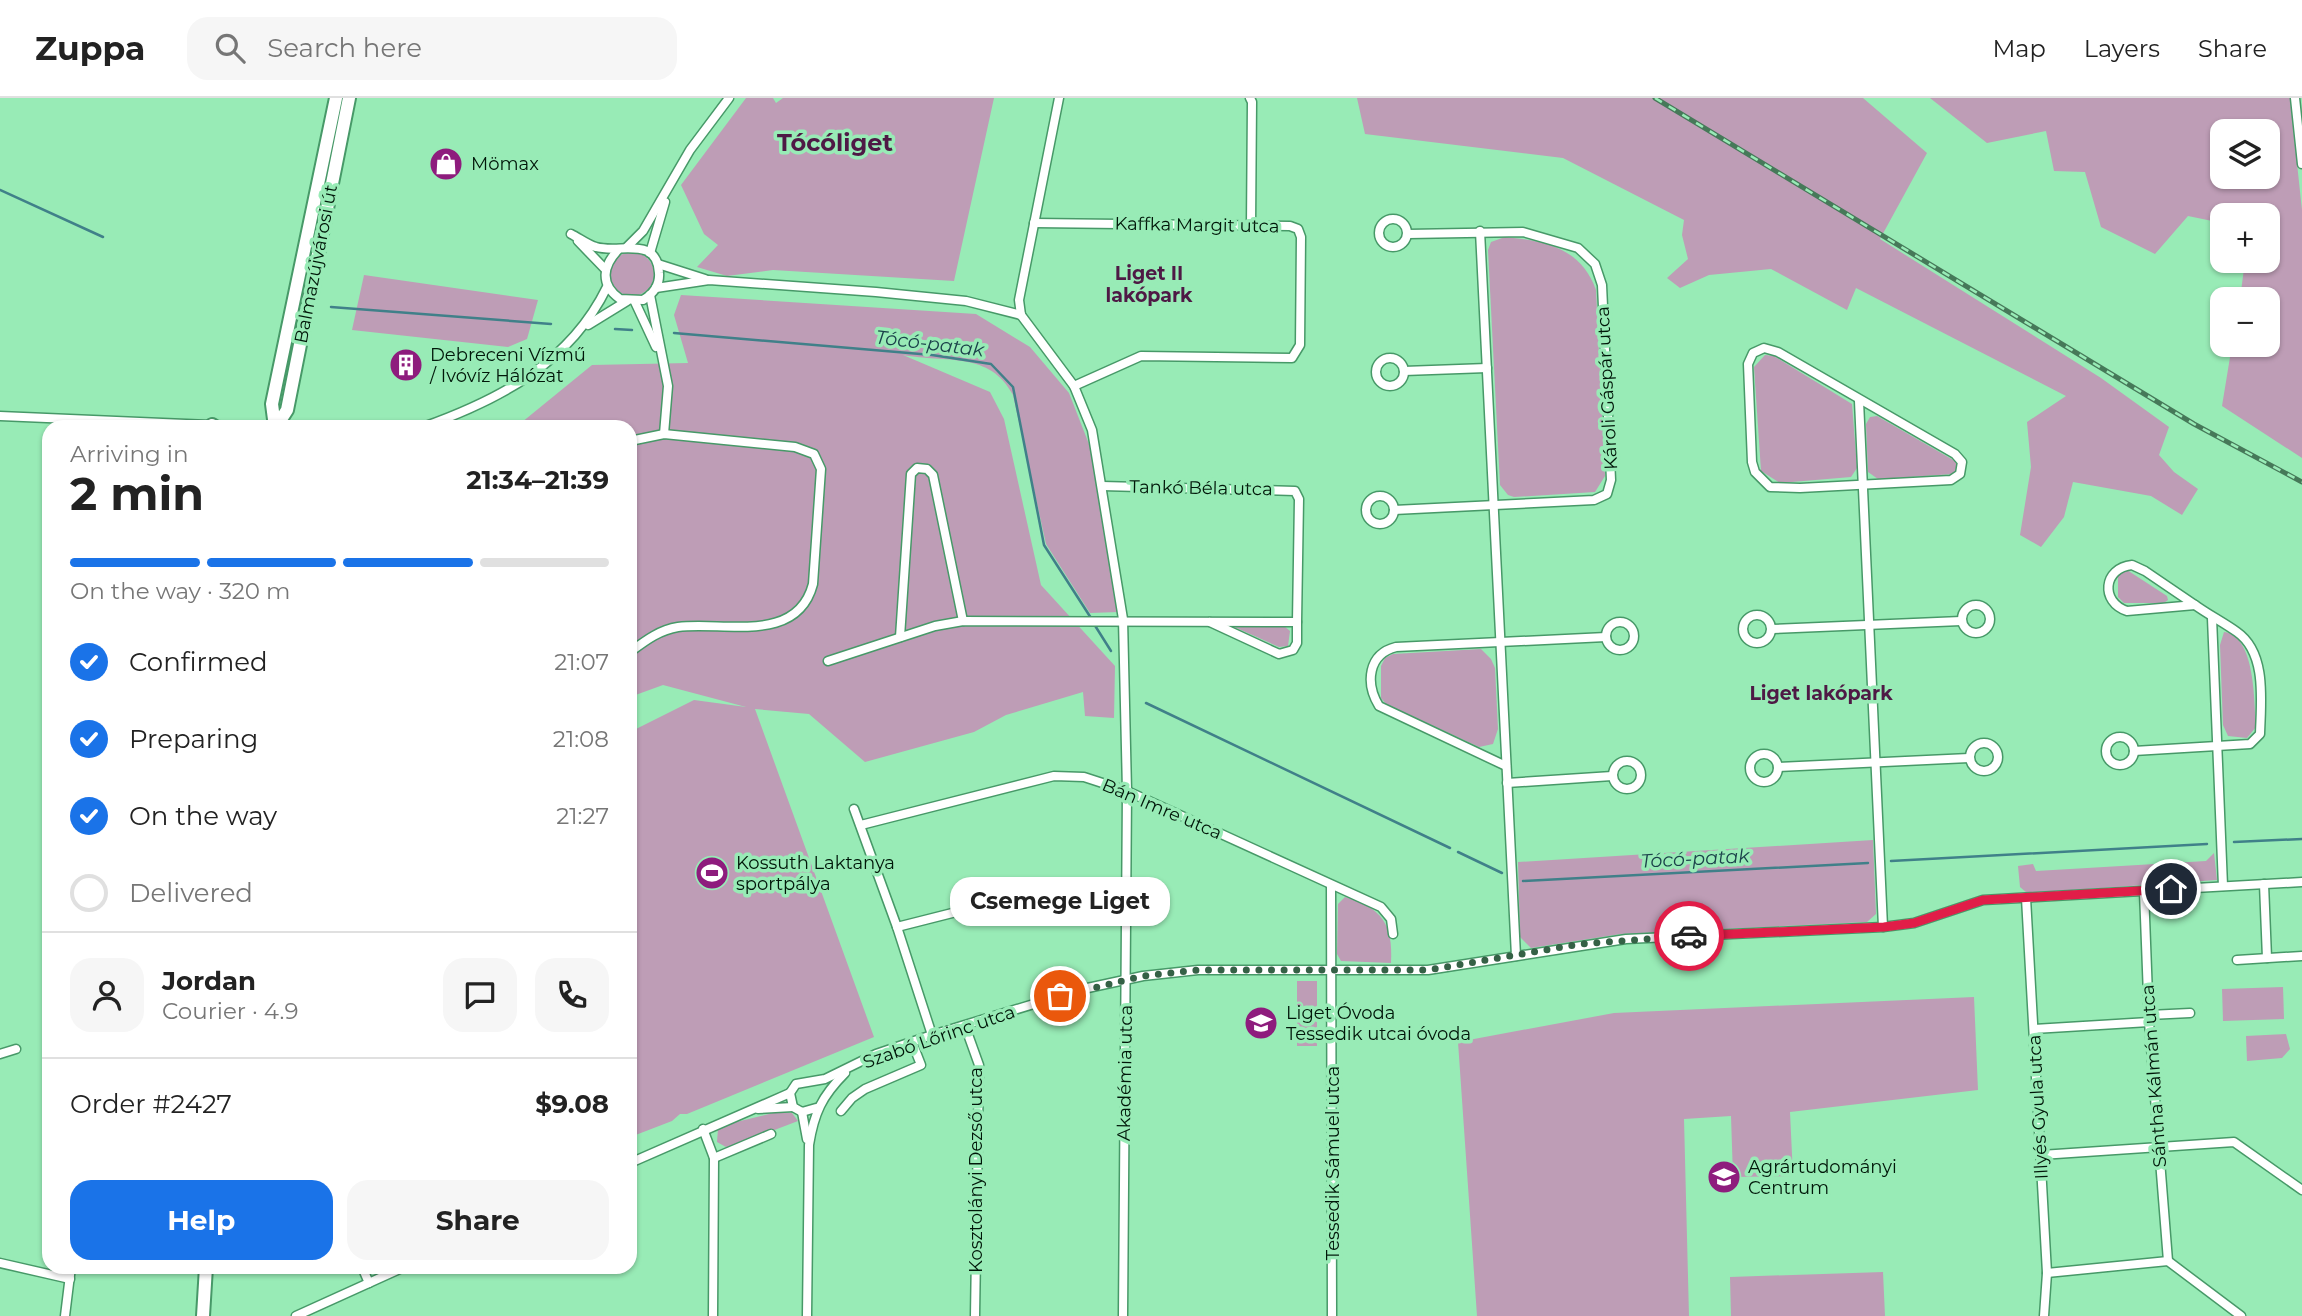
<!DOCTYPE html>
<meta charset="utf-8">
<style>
body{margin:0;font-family:Montserrat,sans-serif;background:#f6f6f6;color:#222;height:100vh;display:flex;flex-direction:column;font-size:26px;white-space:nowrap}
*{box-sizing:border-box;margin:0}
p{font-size:23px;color:#767676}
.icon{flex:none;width:38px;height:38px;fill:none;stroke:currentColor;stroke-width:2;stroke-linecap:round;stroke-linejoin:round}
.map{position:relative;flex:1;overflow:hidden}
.drawer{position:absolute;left:42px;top:322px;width:595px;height:854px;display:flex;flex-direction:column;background:#fff;border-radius:21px;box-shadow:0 2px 5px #0004}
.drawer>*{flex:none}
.controls{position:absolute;left:2210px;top:21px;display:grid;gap:14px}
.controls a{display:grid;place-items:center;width:70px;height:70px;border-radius:14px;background:#fff;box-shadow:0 2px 5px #0004;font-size:35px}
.pin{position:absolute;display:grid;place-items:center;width:60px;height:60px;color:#fff;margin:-30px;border:4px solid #fff;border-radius:50%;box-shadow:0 2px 7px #0007}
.courier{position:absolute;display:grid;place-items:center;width:70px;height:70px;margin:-35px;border:5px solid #e11d48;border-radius:50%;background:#fff;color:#222;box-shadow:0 2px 9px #0007}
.bubble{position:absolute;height:49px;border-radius:21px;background:#fff;box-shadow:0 2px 5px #0004;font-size:23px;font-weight:700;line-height:49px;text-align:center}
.head em{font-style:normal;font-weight:700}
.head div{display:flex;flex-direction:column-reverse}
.head{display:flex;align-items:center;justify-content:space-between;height:119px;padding:0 28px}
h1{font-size:46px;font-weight:700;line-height:52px}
.bar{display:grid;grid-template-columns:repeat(4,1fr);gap:10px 7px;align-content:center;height:84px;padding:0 28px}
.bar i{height:9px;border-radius:5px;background:#e0e0e0}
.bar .selected{background:#1a73e8}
.bar p{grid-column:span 4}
.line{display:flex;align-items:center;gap:18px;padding:0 28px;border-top:2px solid #e0e0e0}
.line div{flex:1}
.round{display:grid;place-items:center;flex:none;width:74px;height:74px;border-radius:21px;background:#f6f6f6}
ol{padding:0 28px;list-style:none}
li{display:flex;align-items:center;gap:21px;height:77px}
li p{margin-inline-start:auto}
li .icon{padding:7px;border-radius:50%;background:#1a73e8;color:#fff;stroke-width:4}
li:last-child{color:#767676}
li i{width:38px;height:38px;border:4px solid #e0e0e0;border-radius:50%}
.primary-button{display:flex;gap:14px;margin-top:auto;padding:14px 28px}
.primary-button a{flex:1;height:80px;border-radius:21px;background:#1a73e8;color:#fff;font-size:28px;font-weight:700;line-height:80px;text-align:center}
.primary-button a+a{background:#f6f6f6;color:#222}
header{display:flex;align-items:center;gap:42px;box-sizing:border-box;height:98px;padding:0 35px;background:#fff;border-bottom:2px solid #e0e0e0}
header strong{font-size:33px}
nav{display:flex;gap:38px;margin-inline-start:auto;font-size:24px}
.search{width:490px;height:63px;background:#f6f6f6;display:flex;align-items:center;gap:18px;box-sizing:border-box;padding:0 24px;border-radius:21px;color:#767676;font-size:26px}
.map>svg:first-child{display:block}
</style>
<header>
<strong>Zuppa</strong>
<div class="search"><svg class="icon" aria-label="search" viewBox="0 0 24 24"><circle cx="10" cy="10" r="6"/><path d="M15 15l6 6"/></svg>Search here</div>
<nav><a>Map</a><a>Layers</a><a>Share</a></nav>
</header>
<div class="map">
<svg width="2302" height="1218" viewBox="0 0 2302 1218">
<rect width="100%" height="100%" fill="#98ebb6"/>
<!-- green -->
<g fill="#be9db6" fill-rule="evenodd">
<path d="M746 0H773L776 5 783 0H994L954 183 773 172 727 178 697 169 718 147 704 136 681 87Z"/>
<path d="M1357 0H1863L1927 55 1880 141 2101 280 2169 329 2159 357 2174 374 2198 391 2182 417 2151 398 2073 384 2064 419 2041 449 2020 437 2031 369 2027 324 2066 298 1856 190 1847 212 1771 171 1709 177 1680 190 1667 180 1688 161 1682 137 1684 122 1563 60 1365 36Z"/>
<path d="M1930 0H2290L2302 112V360L2222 308 2232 247H2268V201H2240L2245 163H2268V117H2222V125L2188 118 2155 156 2101 129 2085 74 2054 73 2046 33 1987 45ZM2222 33H2268V79H2222Z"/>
<path d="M1505 139C1546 143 1581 150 1596 192L1605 378 1595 394 1514 399 1508 397 1500 387 1488 152 1491 144Z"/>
<circle cx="632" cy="176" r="22"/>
<path d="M364 177 538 202 527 241 508 249 352 232Z"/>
<path d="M681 197 976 216 1030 249 1069 295 1096 364 1119 514 1090 515 1046 446 1013 297C990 253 946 265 903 257L990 294 1004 321 1041 487 1115 568 1114 620 1085 618 1083 594 1006 617 974 634 865 664 809 616 755 611 874 939 687 1016H680L672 1023 633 1038 630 1029V634L694 602 746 609 663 587 630 599V329H516L592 267 688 265 674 217Z"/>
<path d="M1765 257 1774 258 1852 306 1857 370 1851 379 1780 385 1761 373 1754 269Z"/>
<path d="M1877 318 1955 363 1957 367 1954 376 1878 381 1868 374 1866 326 1870 319Z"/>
<path d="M2127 472 2167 498 2168 502 2164 505H2124L2118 499V477Z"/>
<path d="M1232 528H1284L1290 533 1288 548 1279 549Z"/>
<path d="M2224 534C2256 538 2254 605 2256 629L2247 640 2228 638 2223 627 2220 547Z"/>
<path d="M1481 551 1491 561 1495 570 1498 631 1493 646 1479 649 1386 606 1381 600V568L1385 560 1393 556Z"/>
<path d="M1873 742 1876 816 1867 824 1621 836 1531 850 1520 839 1518 764Z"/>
<path d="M2214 755 2217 782 2027 795 2020 789 2018 768 2033 766 2036 773 2206 763Z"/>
<path d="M1345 799C1382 810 1393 826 1391 865L1341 863 1337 856 1338 806Z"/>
<rect x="1297" y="883" width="20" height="65"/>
<path d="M2283 889 2284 921 2223 923 2222 891Z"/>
<path d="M1974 899 1978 992 1790 1014 1793 1078 1733 1079 1731 1018 1684 1021 1689 1218H1477L1458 944 1614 915Z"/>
<path d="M2286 936 2290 951 2282 960 2247 963 2246 938Z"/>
<path d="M777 1014 792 1015 798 1023 732 1048 726 1049 717 1044 718 1031 724 1027Z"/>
<path d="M1883 1174 1885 1218H1731L1730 1179Z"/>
</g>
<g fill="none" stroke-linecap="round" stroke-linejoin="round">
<!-- stream -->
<g stroke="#408089" stroke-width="2.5">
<path d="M0 92 103 139"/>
<path d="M331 209 551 226"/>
<path d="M615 231 632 232"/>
<path d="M674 235 932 257 991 266 1013 289 1044 447 1091 520"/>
<path d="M1094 526 1111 553"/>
<path d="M1146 605 1450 750"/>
<path d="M2234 744 2302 741"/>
<path d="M1458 754 1502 775"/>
<path d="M1891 763 2207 746"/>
<path d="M1523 783 1868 765"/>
</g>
<defs>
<g id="street">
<path d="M1059 0 1019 202 1021 217 1074 288 1092 332 1123 521 1127 693 1123 1218"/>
<path d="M1250 0 1252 4 1251 127"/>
<path d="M2295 0 2302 66"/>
<circle cx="1393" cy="135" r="14"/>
<path d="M1034 125 1290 128 1298 131 1301 139 1300 247 1292 260 1141 258 1074 288"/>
<path d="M1480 133 1516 858"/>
<path d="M571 136C579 140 588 147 596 149 619 156 657 137 659 175 660 188 653 196 643 202L620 201C599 186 603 167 619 151"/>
<path d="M578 143 605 171"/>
<path d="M627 149 643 133 690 52 729 0"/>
<path d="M650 155 665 104"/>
<path d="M658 166 705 181"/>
<path d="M656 190 709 182 876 194 966 203 1021 217"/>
<path d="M650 197 668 288 664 336"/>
<path d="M635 204 656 249"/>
<path d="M588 227 627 203"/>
<path d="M1764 250 1778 254 1955 356 1962 364 1960 376 1951 382 1800 390 1770 389 1755 374 1752 364 1748 266 1753 255Z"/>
<circle cx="1390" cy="274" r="14"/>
<path d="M1404 273 1487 270"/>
<path d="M1859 303 1883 829"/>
<path d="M0 318 257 329"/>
<path d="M423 329C499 302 570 265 607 189"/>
<path d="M630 343 664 336 795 349 814 356 821 371 813 486C797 547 723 523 678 529 659 532 645 543 630 554"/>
<circle cx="1380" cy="412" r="14"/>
<path d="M1394 412 1594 402 1607 396 1611 382 1602 187 1595 166 1578 150 1523 134 1408 136"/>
<path d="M2132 467 2145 473 2195 507 2127 513C2100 504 2103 470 2132 467Z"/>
<circle cx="1976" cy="521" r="14"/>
<circle cx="1757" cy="531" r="14"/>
<path d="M2212 520 2223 788"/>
<circle cx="1620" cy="538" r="14"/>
<path d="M1210 524 1279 556 1293 552 1297 545V524"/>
<path d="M1772 531 1961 523"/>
<path d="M900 539 911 376 917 370 927 371 933 377 963 523"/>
<path d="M828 563 935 528 963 523 1297 524 1299 401 1295 393 1102 388"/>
<circle cx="2120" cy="653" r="14"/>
<circle cx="1984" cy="659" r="14"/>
<path d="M2134 653 2250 646 2260 636C2261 603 2267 555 2237 534 2223 524 2209 517 2195 507"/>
<circle cx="1764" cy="670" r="14"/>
<circle cx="1627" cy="677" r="14"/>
<path d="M1506 668 1379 608C1365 585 1368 556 1396 549L1606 539"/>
<path d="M1778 669 1969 660"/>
<path d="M1507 685 1612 678"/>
<path d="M854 711 897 829 932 937"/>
<path d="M861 727 1054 678 1084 679 1127 693 1381 809 1391 821 1393 836"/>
<path d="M2264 786 2267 860"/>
<path d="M1331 787 1332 1218"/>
<path d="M2144 793 2149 924 2168 1163"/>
<path d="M2026 800 2047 1175 2044 1218"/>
<path d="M897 829 1063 787H1124"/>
<path d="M2237 862 2302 858"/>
<path d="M2149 917 2190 915"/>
<path d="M965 928 979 967 975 1218"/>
<path d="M2034 931 2149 924"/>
<path d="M0 956 16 951"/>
<path d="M816 1010 802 1014 793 1009 790 995 796 986 825 981 876 956 932 937 1083 891 1143 878 1198 872H1428L1626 841 1883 829 1914 825 1983 802 2302 784"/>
<path d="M758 1011 793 1009"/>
<path d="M841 1013 852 1000 865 991 921 967 912 944"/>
<path d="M802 1014 807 1041"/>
<path d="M703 1031 714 1060 713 1218"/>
<path d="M2041 1057 2234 1044 2302 1092"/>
<path d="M714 1060 771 1036"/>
<path d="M630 1065 790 995"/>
<path d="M0 1165 70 1181"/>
<path d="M362 1169 369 1185"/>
<path d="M2047 1175 2168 1163 2241 1218"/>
<path d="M65 1218 71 1169"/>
<path d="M296 1218 404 1169"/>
<path d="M807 1218 809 1047C814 1015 822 998 845 975"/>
</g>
<g id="primary">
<path d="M212 327 215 329"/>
<path d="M275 329 272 306 336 0"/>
<path d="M276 329 287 312 349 0"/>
<path d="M203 1218 206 1169"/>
</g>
</defs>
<!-- street casing -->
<use href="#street" stroke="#479968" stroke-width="11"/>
<!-- primary casing -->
<use href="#primary" stroke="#479968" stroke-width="16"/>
<!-- street -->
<use href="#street" stroke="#fff" stroke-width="8"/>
<!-- primary -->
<use href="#primary" stroke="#fff" stroke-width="12"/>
<defs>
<path id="rail" d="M1655 0 2194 326 2302 384"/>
</defs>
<!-- rail casing -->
<use href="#rail" stroke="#467959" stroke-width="5"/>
<!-- rail -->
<use href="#rail" stroke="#98ebb6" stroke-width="2.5" stroke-dasharray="8" stroke-linecap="butt"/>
</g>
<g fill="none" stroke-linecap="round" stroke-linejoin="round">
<!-- done -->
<path stroke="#356146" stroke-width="7" stroke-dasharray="0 12.6" d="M1060 898 1143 878 1198 872H1428L1580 846 1689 838"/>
<!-- route -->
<path stroke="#e11d48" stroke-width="9" d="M1689 838 1884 829 1914 825 1983 802 2171 791"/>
</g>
<!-- icons -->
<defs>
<symbol id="shop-disc" viewBox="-11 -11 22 22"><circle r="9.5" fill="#8e1c7d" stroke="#98ebb6"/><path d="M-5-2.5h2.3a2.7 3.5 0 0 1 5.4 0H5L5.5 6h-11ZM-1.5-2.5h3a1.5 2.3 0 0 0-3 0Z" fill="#fff"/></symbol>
<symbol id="building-disc" viewBox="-11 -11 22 22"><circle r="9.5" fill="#8e1c7d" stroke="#98ebb6"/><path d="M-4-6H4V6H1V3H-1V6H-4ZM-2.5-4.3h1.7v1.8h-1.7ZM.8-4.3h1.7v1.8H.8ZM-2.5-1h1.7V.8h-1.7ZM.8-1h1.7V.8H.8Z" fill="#fff"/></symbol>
<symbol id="stadium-disc" viewBox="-11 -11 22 22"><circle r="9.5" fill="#8e1c7d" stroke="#98ebb6"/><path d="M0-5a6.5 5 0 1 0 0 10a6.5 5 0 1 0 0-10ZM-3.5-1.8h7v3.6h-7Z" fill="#fff"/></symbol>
<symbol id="school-disc" viewBox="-11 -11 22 22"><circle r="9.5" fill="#8e1c7d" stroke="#98ebb6"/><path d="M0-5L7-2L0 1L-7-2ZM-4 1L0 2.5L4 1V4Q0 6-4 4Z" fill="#fff"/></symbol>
<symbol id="university-disc" viewBox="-11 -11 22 22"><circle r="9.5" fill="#8e1c7d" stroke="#98ebb6"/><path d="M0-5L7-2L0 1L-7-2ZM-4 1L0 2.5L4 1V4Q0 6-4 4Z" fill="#fff"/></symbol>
</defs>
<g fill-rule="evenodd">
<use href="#shop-disc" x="427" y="47" width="38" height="38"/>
<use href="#building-disc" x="387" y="248" width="38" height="38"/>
<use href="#stadium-disc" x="693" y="756" width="38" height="38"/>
<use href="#school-disc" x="1242" y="906" width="38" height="38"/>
<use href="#university-disc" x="1705" y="1060" width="38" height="38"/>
</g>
<g text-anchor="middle" stroke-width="7" stroke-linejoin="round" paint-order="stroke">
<!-- poi labels -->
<g font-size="18" fill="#001709" stroke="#98ebb6" text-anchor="start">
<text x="471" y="72">Mömax</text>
<text x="430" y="263">Debreceni Vízmű<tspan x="430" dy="21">/ Ivóvíz Hálózat</tspan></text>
<text x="736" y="771">Kossuth Laktanya<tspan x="736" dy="21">sportpálya</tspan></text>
<text x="1286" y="921">Liget Óvoda<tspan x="1286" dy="21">Tessedik utcai óvoda</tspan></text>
<text x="1748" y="1075">Agrártudományi<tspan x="1748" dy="21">Centrum</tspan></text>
</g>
<!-- street labels -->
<g font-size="18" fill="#001709" stroke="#98ebb6">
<text transform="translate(1197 127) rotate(1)" y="6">Kaffka Margit utca</text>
<text transform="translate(316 166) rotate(-79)" y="6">Balmazújvárosi út</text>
<text transform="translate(1607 290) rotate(-93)" y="6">Károli Gáspár utca</text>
<text transform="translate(1201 390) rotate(1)" y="6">Tankó Béla utca</text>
<text transform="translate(1162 711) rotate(23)" y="6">Bán Imre utca</text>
<text transform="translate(939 939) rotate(-19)" y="6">Szabó Lőrinc utca</text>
<text transform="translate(1125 975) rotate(-89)" y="6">Akadémia utca</text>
<text transform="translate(2154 978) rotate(-94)" y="6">Sántha Kálmán utca</text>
<text transform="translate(2038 1009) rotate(-93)" y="6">Illyés Gyula utca</text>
<text transform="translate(1333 1065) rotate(-90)" y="6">Tessedik Sámuel utca</text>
<text transform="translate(976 1072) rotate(-90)" y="6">Kosztolányi Dezső utca</text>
</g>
<!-- neighbourhood labels -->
<g font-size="19" font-weight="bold" fill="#4e1945" stroke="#98ebb6">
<text x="1149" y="182">Liget II<tspan x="1149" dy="22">lakópark</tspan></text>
<text x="1821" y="602">Liget lakópark</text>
</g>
<!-- water labels -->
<g font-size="19" font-style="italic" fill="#1b414a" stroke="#98ebb6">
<text transform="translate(930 245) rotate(7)" y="7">Tócó-patak</text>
<text transform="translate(1695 760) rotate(-3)" y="7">Tócó-patak</text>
</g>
<!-- district labels -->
<g font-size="24" font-weight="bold" fill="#4e1945" stroke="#98ebb6">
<text x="835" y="53">Tócóliget</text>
</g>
</g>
</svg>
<div class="controls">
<a><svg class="icon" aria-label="layers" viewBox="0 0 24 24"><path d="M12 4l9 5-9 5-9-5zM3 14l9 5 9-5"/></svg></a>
<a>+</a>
<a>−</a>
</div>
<div class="pin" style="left:1060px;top:898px;background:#ea580c"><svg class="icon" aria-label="bag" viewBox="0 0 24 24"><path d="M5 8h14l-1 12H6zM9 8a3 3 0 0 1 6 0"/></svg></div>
<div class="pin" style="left:2171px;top:791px;background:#1f2937"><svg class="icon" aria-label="home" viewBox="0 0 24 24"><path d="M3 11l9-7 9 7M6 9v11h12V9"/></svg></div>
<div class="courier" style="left:1689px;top:838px"><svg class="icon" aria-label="car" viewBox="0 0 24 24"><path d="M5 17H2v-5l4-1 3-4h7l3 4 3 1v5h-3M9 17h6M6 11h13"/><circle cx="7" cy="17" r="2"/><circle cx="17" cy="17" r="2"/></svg></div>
<div class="bubble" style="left:950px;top:779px;width:220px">Csemege Liget</div>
<section class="drawer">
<div class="head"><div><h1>2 min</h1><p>Arriving in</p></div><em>21:34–21:39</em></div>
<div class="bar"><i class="selected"></i><i class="selected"></i><i class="selected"></i><i></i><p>On the way · 320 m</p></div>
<ol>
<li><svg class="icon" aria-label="check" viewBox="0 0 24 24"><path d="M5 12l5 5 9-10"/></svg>Confirmed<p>21:07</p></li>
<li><svg class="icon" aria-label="check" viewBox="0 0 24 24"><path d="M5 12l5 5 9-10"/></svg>Preparing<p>21:08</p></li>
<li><svg class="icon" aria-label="check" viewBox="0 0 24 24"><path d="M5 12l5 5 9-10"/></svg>On the way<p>21:27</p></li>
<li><i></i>Delivered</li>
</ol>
<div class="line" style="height:126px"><a class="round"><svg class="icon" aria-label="person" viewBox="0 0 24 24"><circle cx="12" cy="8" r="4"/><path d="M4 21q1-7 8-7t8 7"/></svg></a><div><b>Jordan</b><p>Courier · 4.9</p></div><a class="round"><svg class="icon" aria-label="chat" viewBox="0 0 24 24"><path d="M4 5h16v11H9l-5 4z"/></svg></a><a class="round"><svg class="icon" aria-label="phone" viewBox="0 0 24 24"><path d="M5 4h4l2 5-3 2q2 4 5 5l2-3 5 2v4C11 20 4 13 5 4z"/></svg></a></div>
<div class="line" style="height:91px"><div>Order #2427</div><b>$9.08</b></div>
<div class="primary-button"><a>Help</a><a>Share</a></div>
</section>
</div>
